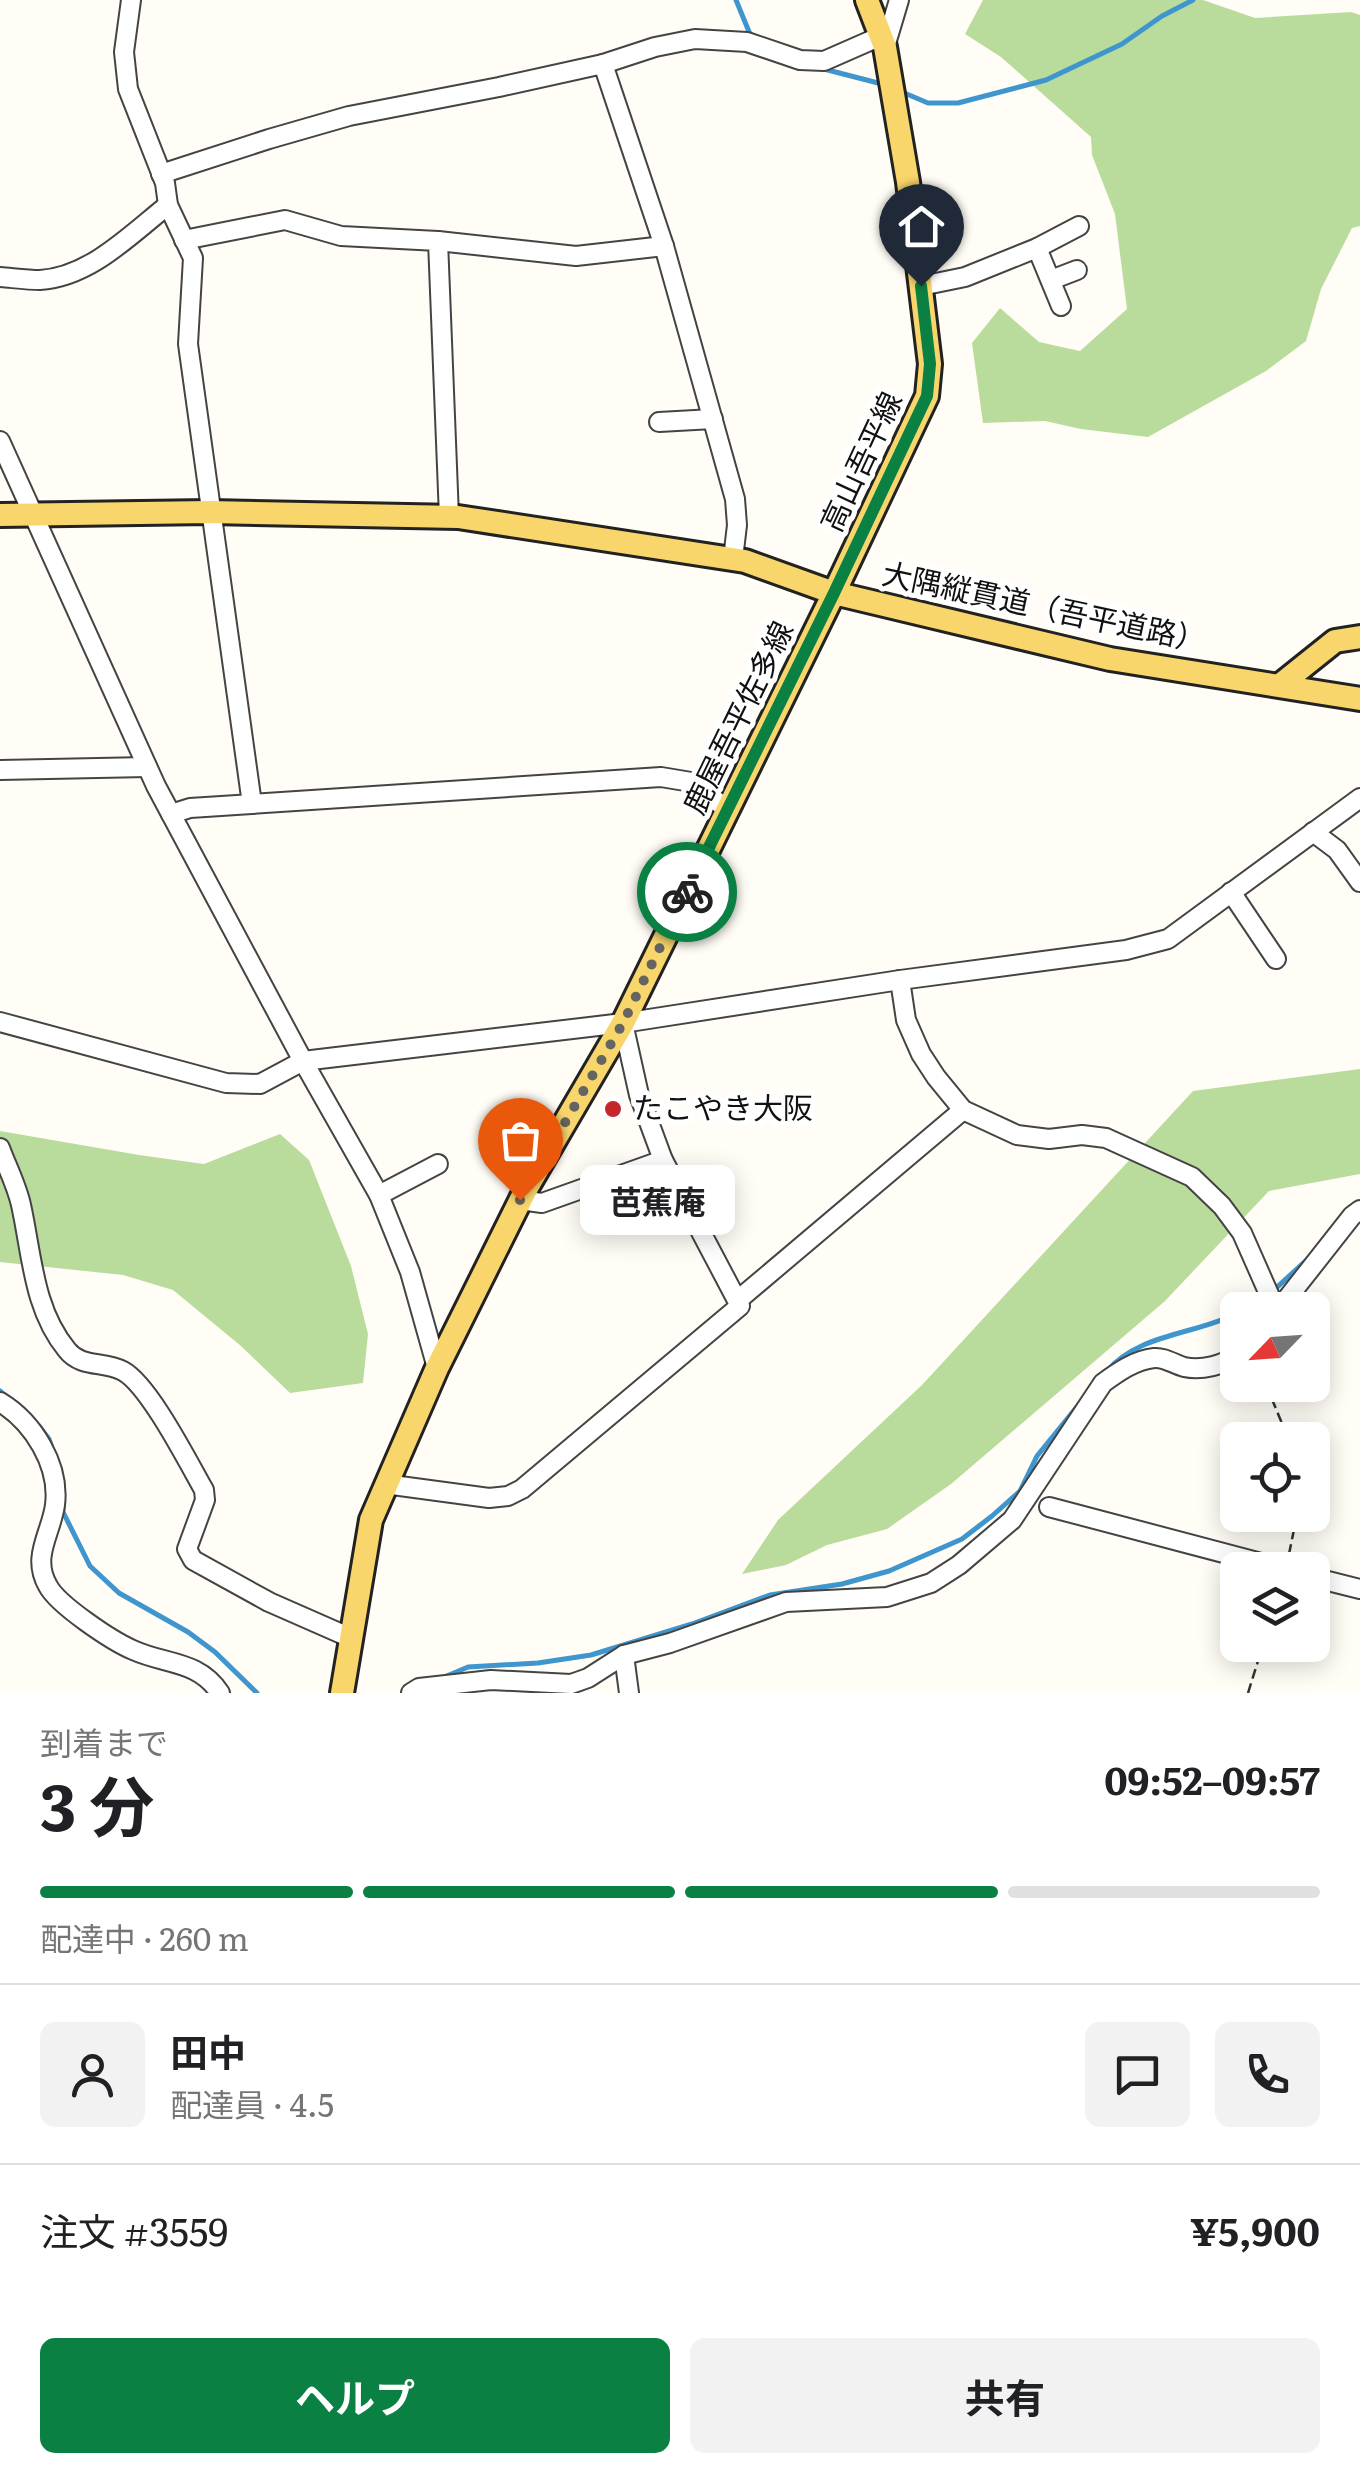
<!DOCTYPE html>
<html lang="ja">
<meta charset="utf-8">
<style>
body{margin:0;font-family:Literata,"Noto Sans JP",serif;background:#f2f2f2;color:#202124;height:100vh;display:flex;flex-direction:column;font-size:38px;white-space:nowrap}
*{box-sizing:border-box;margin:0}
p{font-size:32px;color:#757577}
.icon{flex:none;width:55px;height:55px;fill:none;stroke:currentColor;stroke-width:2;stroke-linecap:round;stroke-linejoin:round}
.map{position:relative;height:1693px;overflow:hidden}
.panel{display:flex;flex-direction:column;background:#fff;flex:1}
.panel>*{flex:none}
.needle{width:65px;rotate:245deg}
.tools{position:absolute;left:1220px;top:1292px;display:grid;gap:20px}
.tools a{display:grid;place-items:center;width:110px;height:110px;border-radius:15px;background:#fff;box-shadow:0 5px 25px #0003;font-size:50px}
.pin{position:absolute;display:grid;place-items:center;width:85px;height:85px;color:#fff;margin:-102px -42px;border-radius:50% 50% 50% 0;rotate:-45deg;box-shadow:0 0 10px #0007}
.pin .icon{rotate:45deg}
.courier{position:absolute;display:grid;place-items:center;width:100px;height:100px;margin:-50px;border:8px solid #0b8043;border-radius:50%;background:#fff;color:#222;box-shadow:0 2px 12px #0007}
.bubble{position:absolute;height:70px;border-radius:15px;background:#fff;box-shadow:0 5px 25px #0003;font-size:32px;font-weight:700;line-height:70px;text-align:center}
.headline em{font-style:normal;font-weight:700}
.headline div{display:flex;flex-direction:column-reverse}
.headline{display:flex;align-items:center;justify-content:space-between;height:170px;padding:0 40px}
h1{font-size:65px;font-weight:700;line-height:75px}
.bar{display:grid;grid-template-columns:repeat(4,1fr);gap:15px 10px;align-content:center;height:120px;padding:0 40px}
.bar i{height:12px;border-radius:8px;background:#e0e0e0}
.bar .current{background:#0b8043}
.bar p{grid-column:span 4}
.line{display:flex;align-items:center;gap:25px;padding:0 40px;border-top:2px solid #e0e0e0}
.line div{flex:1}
.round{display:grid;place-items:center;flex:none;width:105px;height:105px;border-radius:15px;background:#f2f2f2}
.button{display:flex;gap:20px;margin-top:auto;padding:20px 40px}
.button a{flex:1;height:115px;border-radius:15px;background:#0b8043;color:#fff;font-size:40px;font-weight:700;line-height:115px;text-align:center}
.button a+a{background:#f2f2f2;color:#202124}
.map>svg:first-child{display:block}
</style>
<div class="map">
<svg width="1360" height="1693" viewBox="0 0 1360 1693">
<rect width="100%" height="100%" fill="#fffdf5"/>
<!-- forest -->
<g fill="#b9dc9c">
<path d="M983 0H1203L1255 18 1351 12 1360 15V226L1352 228 1321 289 1306 341 1266 371 1148 437 1081 429 1045 421 983 423 972 343 1000 308 1039 342 1080 351 1127 309 1115 214 1092 155 1091 137 1001 57 965 34Z"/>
<path d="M1360 1069V1174L1269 1191 1165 1301 951 1484 887 1529 827 1545 786 1565 742 1574 778 1520 922 1385 1193 1091Z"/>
<path d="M0 1131 139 1155 204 1164 280 1134 309 1160 351 1266 368 1334 363 1383 290 1393 241 1346 173 1290 123 1275 0 1262Z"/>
</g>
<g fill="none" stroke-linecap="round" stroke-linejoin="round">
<!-- stream -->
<g stroke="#3f96cf" stroke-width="5">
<path d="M736 0 752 39"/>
<path d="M820 68 882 84"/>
<path d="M902 92 928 103H958L1046 80 1122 44 1162 16 1193 0"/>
<path d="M1243 1310 1262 1301 1311 1256"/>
<path d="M1106 1372C1139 1333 1195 1335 1238 1313"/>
<path d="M0 1391 32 1418"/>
<path d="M39 1426 49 1439 53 1451"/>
<path d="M63 1505V1512L90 1566 119 1593 188 1632 215 1652 257 1693"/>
<path d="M442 1678 468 1667 538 1663 591 1655 692 1624 770 1595 842 1584 889 1571 962 1539 992 1516 1020 1491 1037 1456 1080 1403"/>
</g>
<defs>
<g id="minor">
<path d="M131 0 124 52 128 89 165 183 168 205 193 258 188 344 252 804"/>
<path d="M885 47 899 0"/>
<path d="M603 64 655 47 695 39 747 42 800 60 824 61 881 36"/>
<path d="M161 174 269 139 349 116 499 87 603 64 664 246 735 499 737 525 733 559"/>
<path d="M184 240 285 220 341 236 438 241 449 517"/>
<path d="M438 241 576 256 664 246"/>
<path d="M1037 248 1061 306"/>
<path d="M0 277C13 278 27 280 40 280 90 277 130 235 168 205"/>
<path d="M1051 280 1077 270"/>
<path d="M921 286 965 277 1037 248 1079 226"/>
<path d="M659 422 713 419"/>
<path d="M0 441 156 786 303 1061 379 1195 410 1272 437 1368"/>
<path d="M0 770 147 767"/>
<path d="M171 814 190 808 661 777 691 782 727 809"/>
<path d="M1313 832 1337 850 1360 882"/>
<path d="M1231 892 1276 959"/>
<path d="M900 980 906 1020 921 1054 936 1077 963 1110 1017 1135 1049 1139 1082 1135 1106 1138 1192 1177 1222 1206 1242 1233 1276 1310"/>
<path d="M0 1022 226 1083 260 1084 303 1061 623 1023 900 980 1126 950 1168 939 1360 798"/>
<path d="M0 1148C7 1167 17 1186 21 1205 32 1254 33 1309 67 1350 81 1368 104 1361 123 1371 149 1385 188 1462 204 1490L205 1500 187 1549 193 1560 269 1602 351 1638"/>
<path d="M379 1195 438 1164"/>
<path d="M520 1200 542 1203 663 1160"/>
<path d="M738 1300 963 1110"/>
<path d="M1278 1310 1352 1216 1360 1210"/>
<path d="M0 1402C33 1422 60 1465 55 1505 51 1534 31 1557 48 1586 58 1605 112 1641 133 1650 166 1665 198 1660 220 1693"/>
<path d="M385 1484 489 1498 508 1496 522 1489 740 1306 663 1160 639 1095 623 1023"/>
<path d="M1049 1507 1288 1570"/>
<path d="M1312 1577 1360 1589"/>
<path d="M624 1655 629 1693"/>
<path d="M411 1693 419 1688 491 1680 571 1684 588 1678 624 1655 670 1643 786 1602 887 1597 931 1583 959 1565 1012 1520 1103 1383C1118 1372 1135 1360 1154 1358 1164 1357 1174 1364 1184 1367 1202 1371 1223 1365 1238 1355"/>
</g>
<g id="major">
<path d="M0 515 210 512 458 517 745 561 834 593 1110 659 1360 699"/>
<path d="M1280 685 1335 641 1360 637"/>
<path d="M342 1693 371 1520 437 1368 525 1191 623 1023 834 593 927 396 930 364 908 182 885 47 867 0"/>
</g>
</defs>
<!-- minor casing -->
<use href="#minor" stroke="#444" stroke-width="22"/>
<!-- major casing -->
<use href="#major" stroke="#222" stroke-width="28"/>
<!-- path -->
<g stroke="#333" stroke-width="2.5" stroke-dasharray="10 5" stroke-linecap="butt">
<path d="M1266 1385 1289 1440"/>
<path d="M1289 1554 1297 1515"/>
<path d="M1248 1693 1263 1645"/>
</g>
<!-- minor -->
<use href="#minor" stroke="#fff" stroke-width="18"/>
<!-- major -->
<use href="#major" stroke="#f9d66b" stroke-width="22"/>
</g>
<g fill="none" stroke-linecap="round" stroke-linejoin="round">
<!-- done -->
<path stroke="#646461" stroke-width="10" stroke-dasharray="0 18" d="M520 1200 623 1023 687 892"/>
<!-- route -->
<path stroke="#0b8043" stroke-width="12" d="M687 892 834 593 927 396 930 364 921 286"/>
</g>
<!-- markers -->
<circle fill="#c4262e" stroke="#fff" stroke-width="4" cx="613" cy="1109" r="10"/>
<g text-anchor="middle" stroke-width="10" stroke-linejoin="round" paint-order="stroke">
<!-- street labels -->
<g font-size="30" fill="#111" stroke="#fff">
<text transform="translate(862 462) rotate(-65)" y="10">高山吾平線</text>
<text transform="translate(1044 608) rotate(12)" y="10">大隅縦貫道（吾平道路）</text>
<text transform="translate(739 718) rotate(-64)" y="10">鹿屋吾平佐多線</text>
</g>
<!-- poi labels -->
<g font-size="30" fill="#111" stroke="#fff" text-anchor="start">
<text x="633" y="1119">たこやき大阪</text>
</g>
</g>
</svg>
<div class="tools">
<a><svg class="needle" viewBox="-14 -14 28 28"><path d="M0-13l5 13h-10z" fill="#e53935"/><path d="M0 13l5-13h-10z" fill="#757577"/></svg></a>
<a><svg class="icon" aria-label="locate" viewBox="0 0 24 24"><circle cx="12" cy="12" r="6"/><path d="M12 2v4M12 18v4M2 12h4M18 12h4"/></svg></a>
<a><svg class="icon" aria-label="layers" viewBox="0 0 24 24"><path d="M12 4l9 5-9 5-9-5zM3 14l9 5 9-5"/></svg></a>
</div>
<div class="pin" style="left:520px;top:1200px;background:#ea580c"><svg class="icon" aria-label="bag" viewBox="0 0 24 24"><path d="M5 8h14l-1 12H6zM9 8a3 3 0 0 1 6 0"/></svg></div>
<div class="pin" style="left:921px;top:286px;background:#1f2937"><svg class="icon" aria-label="home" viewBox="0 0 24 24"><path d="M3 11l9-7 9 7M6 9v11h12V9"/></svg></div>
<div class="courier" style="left:687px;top:892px"><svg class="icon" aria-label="bike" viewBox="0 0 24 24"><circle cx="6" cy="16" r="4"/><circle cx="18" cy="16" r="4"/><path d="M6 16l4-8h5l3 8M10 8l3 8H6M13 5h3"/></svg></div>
<div class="bubble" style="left:580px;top:1165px;width:155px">芭蕉庵</div>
</div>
<section class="panel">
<div class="headline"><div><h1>3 分</h1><p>到着まで</p></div><em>09:52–09:57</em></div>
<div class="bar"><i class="current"></i><i class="current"></i><i class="current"></i><i></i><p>配達中 · 260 m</p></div>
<div class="line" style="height:180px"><a class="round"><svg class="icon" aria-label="person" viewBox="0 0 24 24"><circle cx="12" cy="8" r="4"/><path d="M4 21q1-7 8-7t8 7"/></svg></a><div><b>田中</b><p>配達員 · 4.5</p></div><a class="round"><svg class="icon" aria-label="chat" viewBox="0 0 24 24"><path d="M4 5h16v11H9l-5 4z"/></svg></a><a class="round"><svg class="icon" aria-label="phone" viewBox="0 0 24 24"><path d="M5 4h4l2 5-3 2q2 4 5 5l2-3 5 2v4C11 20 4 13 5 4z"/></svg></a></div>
<div class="line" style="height:130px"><div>注文 #3559</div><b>¥5,900</b></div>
<div class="button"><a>ヘルプ</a><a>共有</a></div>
</section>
